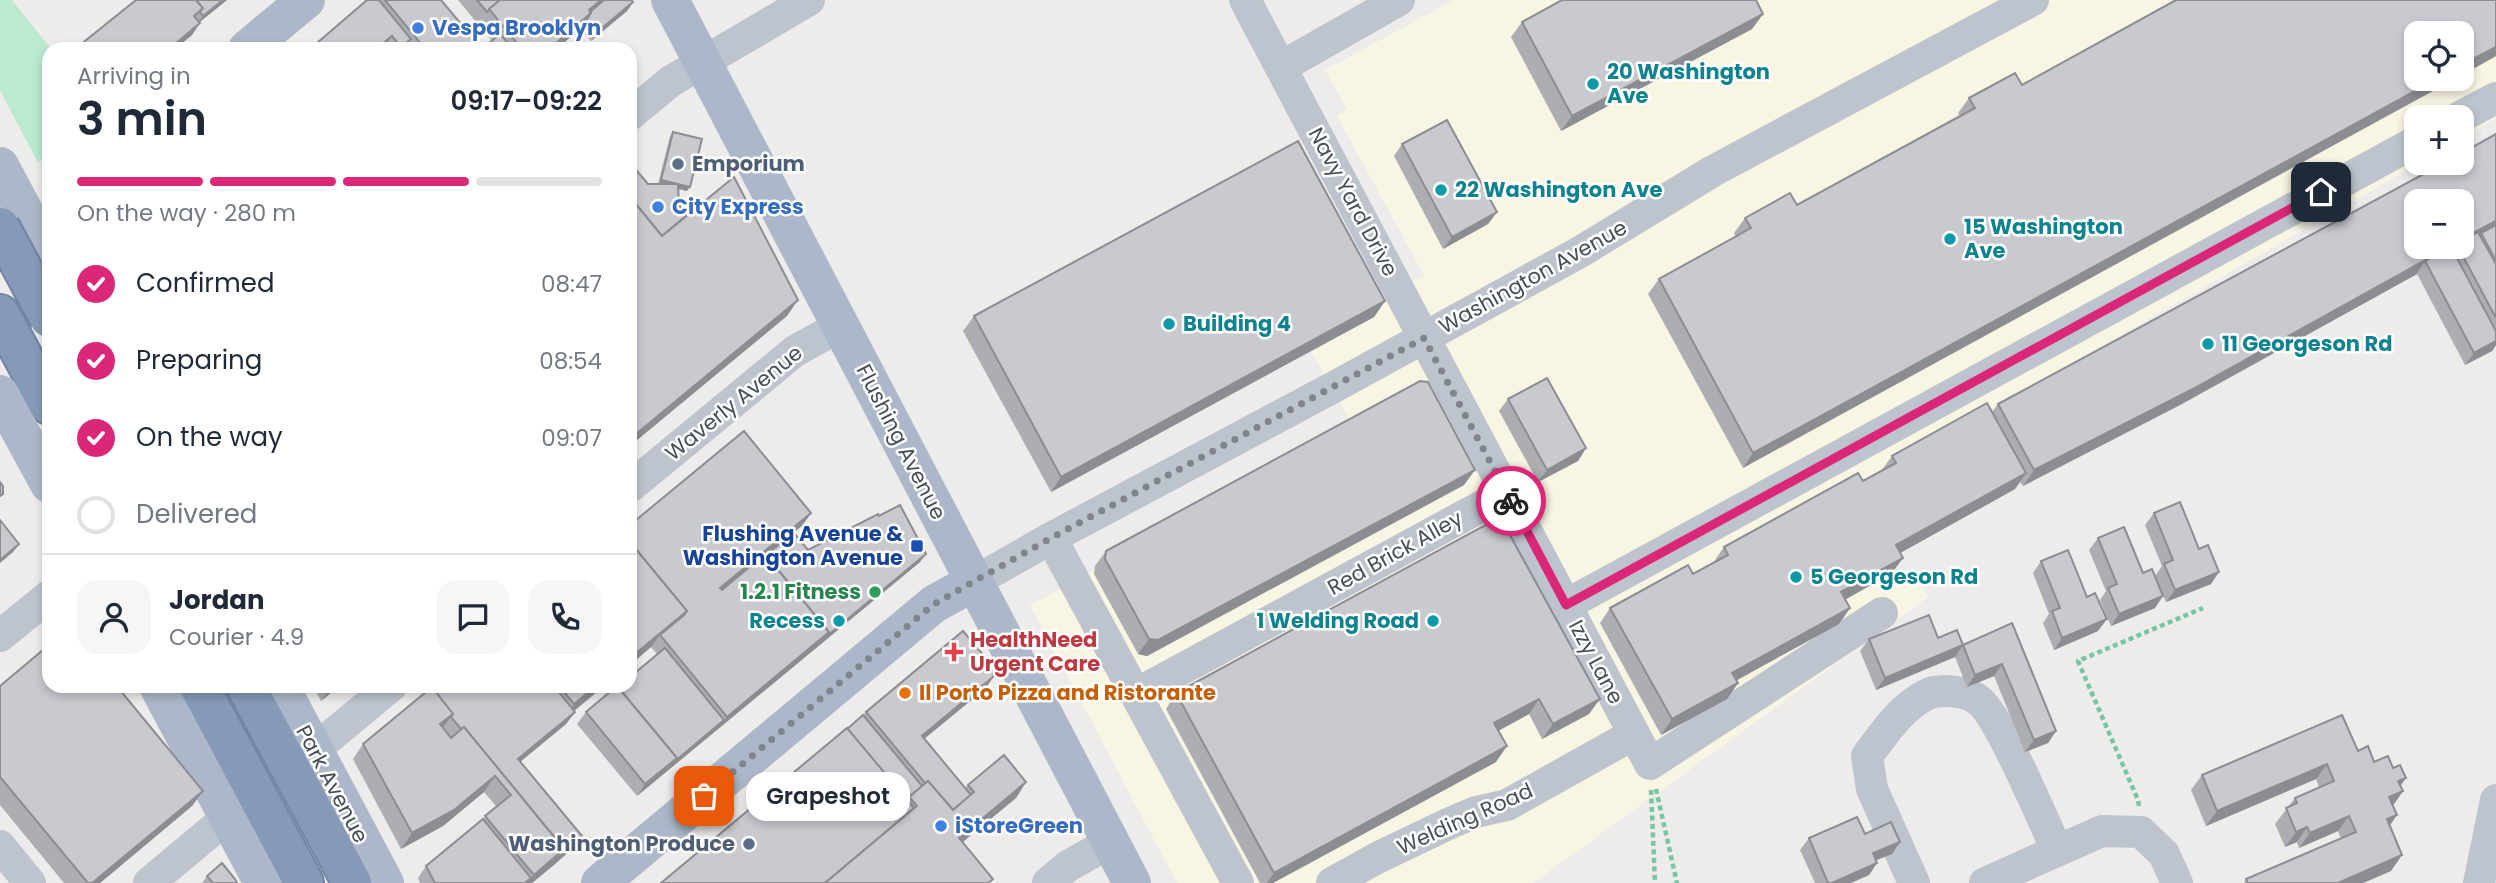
<!DOCTYPE html>
<meta charset="utf-8">
<style>
body{margin:0;font-family:Poppins,sans-serif;background:#f6f6f7;color:#1f2937;height:100vh;display:flex;flex-direction:column;font-size:26px;white-space:nowrap}
*{box-sizing:border-box;margin:0}
p{font-size:23px;color:#747a83}
.icon{flex:none;width:38px;height:38px;fill:none;stroke:currentColor;stroke-width:2;stroke-linecap:round;stroke-linejoin:round}
.map{position:relative;flex:1;overflow:hidden}
.panel{position:absolute;left:42px;top:42px;width:595px;height:651px;display:flex;flex-direction:column;background:#fff;border-radius:21px;box-shadow:0 4px 10px #0003}
.panel>*{flex:none}
.buttons{position:absolute;left:2404px;top:21px;display:grid;gap:14px}
.buttons a{display:grid;place-items:center;width:70px;height:70px;border-radius:14px;background:#fff;box-shadow:0 4px 10px #0003;font-size:35px}
.pin{position:absolute;display:grid;place-items:center;width:60px;height:60px;color:#fff;margin:-30px;border-radius:14px;box-shadow:0 4px 10px #0006}
.courier{position:absolute;display:grid;place-items:center;width:70px;height:70px;margin:-35px;border:5px solid #db2777;border-radius:50%;background:#fff;color:#222;box-shadow:0 2px 9px #0007}
.bubble{position:absolute;height:49px;border-radius:21px;background:#fff;box-shadow:0 4px 10px #0003;font-size:23px;font-weight:600;line-height:49px;text-align:center}
.overview em{font-style:normal;font-weight:600}
.overview div{display:flex;flex-direction:column-reverse}
.overview{display:flex;align-items:center;justify-content:space-between;height:119px;padding:0 35px}
h1{font-size:46px;font-weight:600;line-height:52px}
.bar{display:grid;grid-template-columns:repeat(4,1fr);gap:10px 7px;align-content:center;height:84px;padding:0 35px}
.bar i{height:9px;border-radius:5px;background:#e0e1e3}
.bar .current{background:#db2777}
.bar p{grid-column:span 4}
.line{display:flex;align-items:center;gap:18px;padding:0 35px;border-top:2px solid #e0e1e3}
.line div{flex:1}
.round{display:grid;place-items:center;flex:none;width:74px;height:74px;border-radius:21px;background:#f6f6f7}
ol{padding:0 35px;list-style:none}
li{display:flex;align-items:center;gap:21px;height:77px}
li p{margin-inline-start:auto}
li .icon{padding:7px;border-radius:50%;background:#db2777;color:#fff;stroke-width:4}
li:last-child{color:#747a83}
li i{width:38px;height:38px;border:4px solid #e0e1e3;border-radius:50%}
.map>svg:first-child{display:block}
</style>
<div class="map">
<svg width="2496" height="883" viewBox="0 0 2496 883">
<rect width="100%" height="100%" fill="#eeebeb"/>
<!-- commercial -->
<path fill="#f9f5e3" fill-rule="evenodd" d="M1454 0H2496V118L2462 138V117H2417V163H2419L1977 418 2015 489 1886 561 1899 587 1918 580 1928 597 1533 883H1177L1030 605 1094 571 1097 565 1353 427 1311 351 1373 317 1369 307 1424 275 1337 116 1347 109 1325 70ZM2417 33H2462V79H2417Z"/>
<!-- green -->
<path fill="#bbead1" d="M0 0H12L51 49H49V154L38 163 0 90Z"/>
<g fill="none" stroke-linecap="round" stroke-linejoin="round">
<defs>
<g id="highway">
<path d="M0 314 49 405"/>
<path d="M199 686 304 883"/>
<path d="M246 686 352 883"/>
</g>
</defs>
<!-- highway casing -->
<use href="#highway" stroke="#7184a3" stroke-width="42"/>
<!-- path -->
<g stroke="#76c5a5" stroke-width="4.5" stroke-dasharray="5 3.5" stroke-linecap="butt">
<path d="M1656 789 1677 883"/>
<path d="M1651 790 1655 883"/>
<path d="M2139 806 2138 800 2078 661 2203 608"/>
</g>
<!-- minor -->
<g stroke="#bdc4cd" stroke-width="32">
<path d="M1245 0 1650 764 1882 613"/>
<path d="M1281 67 1399 0"/>
<path d="M630 115 671 81 809 0"/>
<path d="M2460 117 2496 98"/>
<path d="M630 487 795 351 842 325"/>
<path d="M1051 538 1238 883"/>
<path d="M974 582 1051 538 1334 387 1580 252 1713 171 2033 0"/>
<path d="M1566 605 2417 141"/>
<path d="M0 636 49 596"/>
<path d="M1136 694 1506 493"/>
<path d="M314 750 391 686"/>
<path d="M0 846 30 883"/>
<path d="M149 883 228 817"/>
<path d="M1048 883 1068 866 1111 842"/>
<path d="M1332 883 1377 858 1448 824 1476 812 1507 805 1634 734"/>
<path d="M1914 883 1872 789 1867 756C1884 734 1900 708 1926 695 1938 688 1966 691 1977 699 1999 713 2043 821 2057 850"/>
<path d="M1985 883 2102 831 2141 832 2164 854 2177 883"/>
<path d="M2479 883 2496 800"/>
</g>
<!-- major -->
<g stroke="#acb8c9" stroke-width="38">
<path d="M670 0 1132 883"/>
<path d="M247 49 306 0"/>
<path d="M0 166 49 258"/>
<path d="M0 394 49 484"/>
<path d="M158 686 263 883"/>
<path d="M280 686 385 883"/>
<path d="M600 883 934 604 974 582"/>
</g>
<!-- highway -->
<use href="#highway" stroke="#8699b7" stroke-width="38"/>
<defs>
<path id="highway-bridge" d="M0 227 49 318"/>
</defs>
<!-- highway-bridge casing -->
<use href="#highway-bridge" stroke="#7184a3" stroke-width="42" stroke-linecap="butt"/>
<!-- highway-bridge -->
<use href="#highway-bridge" stroke="#8699b7" stroke-width="38"/>
</g>
<!-- wall -->
<g fill="#acaeb3" fill-rule="evenodd">
<path d="M227 0 200 22 192 35 175 49H75Z"/>
<path d="M367 0H441L477 43 474 48 475 49H407L405 47 403 49H390L386 44Z"/>
<path d="M458 0H631L633 2 627 11 591 41 580 29 556 49H482L492 41Z"/>
<path d="M2496 0V56L2462 75V33L1743 468 1648 294 1659 279 1736 237 1734 233 1745 218 1797 205 1960 117 1958 113 1969 98 2022 85Z"/>
<path d="M1763 14 1752 29 1561 131 1511 37 1522 22Z"/>
<path d="M673 132 687 191 678 189 679 205 687 215 787 316 648 184H658L670 136Z"/>
<path d="M2496 134V345L2492 351 2465 365 2417 274 2180 405 2023 486 2020 482 2015 489 1900 553 1892 573 1845 600 1850 608 1839 624 1736 680 1738 683 1727 699 1661 735 1600 623 1610 608 1693 574 1713 563 1724 547 1863 481 1881 471 1892 456 1992 412 1998 404ZM2462 201V247H2417Z"/>
<path d="M1402 144 1497 212 1488 224 1443 249 1394 156Z"/>
<path d="M1385 301 1374 317 1051 492 963 331 974 316Z"/>
<path d="M1508 399 1586 448 1578 461 1538 482 1499 411Z"/>
<path d="M1464 485 1147 656 1138 654 1094 574 1095 566 1106 551Z"/>
<path d="M2154 513 2199 549 2211 584 2166 602 2155 576 2162 566 2145 525Z"/>
<path d="M879 516 920 562 637 796 577 724 586 712 657 654 651 647 630 665V525H803L766 555 808 550Z"/>
<path d="M1500 517 1589 714 1542 739 1529 714 1498 731 1496 762 1273 883H1260L1166 709 1176 693Z"/>
<path d="M2098 538 2155 608 2111 626 2100 600 2106 591 2089 550Z"/>
<path d="M2041 561 2087 597 2098 631 2054 650 2043 623 2049 614 2033 573Z"/>
<path d="M2012 623 2056 731 2048 743 2025 752 1994 676 1967 687 1955 657 1876 690 1860 651 1869 639 1938 638 1963 645Z"/>
<path d="M0 686 125 692 123 694 203 791 192 806 100 883H64L0 805Z"/>
<path d="M313 686H339L321 701Z"/>
<path d="M435 686H604L574 711 575 712 566 724 520 762 573 848 532 883H420L418 878 426 866 483 819 496 806 484 792 443 826 401 849 353 759 363 744Z"/>
<path d="M986 688 924 739 965 788 968 785 1026 782 1016 798 963 842 661 883 863 715 866 712Z"/>
<path d="M2358 751 2374 762 2393 768 2406 778 2400 786 2403 791 2393 805 2389 826 2391 871 2363 883H2244L2246 879 2341 839 2338 831 2299 848 2297 842 2285 847 2275 824 2295 798 2319 787 2316 779 2206 826 2191 790 2202 775Z"/>
<path d="M1865 834 1900 842 1892 854 1876 860 1877 863 1869 875 1851 883H1815L1800 850 1809 838Z"/>
<path d="M207 876 237 883H202Z"/>
</g>
<!-- shaded-wall -->
<g fill="#8c8d92">
<path d="M223 0H227L197 24 203 16Z"/>
<path d="M601 0H608L590 15 581 29 556 49H549L589 10Z"/>
<path d="M633 2 627 11 591 41 596 33Z"/>
<path d="M1763 14 1752 29 1561 131 1572 116Z"/>
<path d="M200 23 192 35 175 49H169Z"/>
<path d="M392 36 386 44 380 49H376Z"/>
<path d="M411 39 405 47 403 49H400Z"/>
<path d="M2496 47V56L2462 75V65Z"/>
<path d="M2437 79H2455L1743 468 1753 453Z"/>
<path d="M661 180 690 187 687 191 658 184Z"/>
<path d="M1497 212 1488 224 1443 249 1452 237Z"/>
<path d="M2496 221V230L2481 233 2475 241 2462 239Z"/>
<path d="M2449 247H2454L2448 256 2425 261 2417 273V274L2180 405 2023 486 2034 470Z"/>
<path d="M798 300 787 316 630 446V439Z"/>
<path d="M1385 301 1374 317 1051 492 1061 477Z"/>
<path d="M2496 341V345L2492 351 2465 365 2474 353Z"/>
<path d="M1586 448 1578 461 1538 482 1547 470Z"/>
<path d="M1475 470 1464 485 1147 656 1138 654 1149 639Z"/>
<path d="M2026 473 2015 489 1886 561 1896 545Z"/>
<path d="M811 513 803 525 712 600 720 588Z"/>
<path d="M19 544 13 552 0 563V560Z"/>
<path d="M926 554 920 562 637 796 645 784 724 720 727 717Z"/>
<path d="M1903 558 1892 573 1830 608 1841 592Z"/>
<path d="M2219 572 2211 584 2166 602 2175 590Z"/>
<path d="M2163 596 2155 608 2111 626 2119 614Z"/>
<path d="M1850 608 1839 624 1721 689 1732 673Z"/>
<path d="M687 611 676 627 660 635 651 647 630 665V658Z"/>
<path d="M2107 619 2098 631 2054 650 2062 638Z"/>
<path d="M1963 645 1955 657 1876 690 1885 678Z"/>
<path d="M2002 664 1994 676 1967 687 1975 675Z"/>
<path d="M994 676 986 688 913 748 922 736Z"/>
<path d="M1738 683 1727 699 1661 735 1672 719Z"/>
<path d="M124 686H129L125 692 109 705 120 690Z"/>
<path d="M331 686H339L321 701Z"/>
<path d="M596 686H604L563 720 574 704Z"/>
<path d="M1539 699 1529 714 1483 739 1494 723Z"/>
<path d="M1600 699 1589 714 1542 739 1553 724Z"/>
<path d="M575 712 566 724 509 771 518 759Z"/>
<path d="M453 714 442 729 440 724Z"/>
<path d="M2056 731 2048 743 2025 752 2034 740Z"/>
<path d="M1507 746 1496 762 1273 883H1267L1274 873Z"/>
<path d="M2327 764 2316 779 2206 826 2217 811Z"/>
<path d="M495 776 484 792 443 826 401 849 412 833Z"/>
<path d="M2406 778 2395 793 2398 781Z"/>
<path d="M1026 782 1016 798 948 854 959 838Z"/>
<path d="M203 791 192 806 100 883H92Z"/>
<path d="M2403 791 2392 807 2389 797Z"/>
<path d="M2397 815 2386 831 2387 819Z"/>
<path d="M2349 816 2338 831 2299 848 2310 833Z"/>
<path d="M2307 827 2297 842 2285 847 2296 832Z"/>
<path d="M582 836 573 848 554 865 532 883H525L534 875Z"/>
<path d="M1900 842 1892 854 1864 865 1873 853Z"/>
<path d="M2402 855 2391 871 2363 883H2338Z"/>
<path d="M1877 863 1869 875 1851 883H1832Z"/>
</g>
<!-- building -->
<g fill="#c8cad0" stroke="#8c8d92" stroke-width="2">
<path d="M136 0H196L203 8 194 16 200 23 169 49H75Z"/>
<path d="M196 0H223L203 16 200 12 203 8Z"/>
<path d="M367 0H379L411 39 401 47 392 36 376 49H310Z"/>
<path d="M385 0H441L477 43 473 47 475 49H425Z"/>
<path d="M477 0H500L487 12Z"/>
<path d="M500 0H601L589 10 591 13 549 49H522L489 9Z"/>
<path d="M604 0H631L633 2 596 33 586 21 591 13 590 12Z"/>
<path d="M1562 0H1756L1763 14 1572 116 1522 22Z"/>
<path d="M2176 0H2496V47L2462 65V33H2417V79H2437L1753 453 1659 279 1751 228 1745 218 1790 193 1797 205 1975 108 1969 98 2015 73 2022 85Z"/>
<path d="M500 34 513 49H482Z"/>
<path d="M1447 120 1497 212 1452 237 1402 144Z"/>
<path d="M673 132 702 139 690 187 661 180Z"/>
<path d="M2496 134V221L2462 239V201H2417V247H2449L2191 390 2034 470 1998 404 2444 163H2462V153Z"/>
<path d="M1298 141 1385 301 1061 477 974 316Z"/>
<path d="M632 165 648 184H678L679 205 687 215 662 236 630 197V166Z"/>
<path d="M734 177 798 300 630 439V197L662 236Z"/>
<path d="M2496 225V261L2481 233Z"/>
<path d="M2478 232 2496 264V318L2458 247H2462V241Z"/>
<path d="M2451 247 2496 331V341L2474 353 2425 261Z"/>
<path d="M1547 378 1586 448 1547 470 1508 399Z"/>
<path d="M1420 381 1428 382 1475 470 1158 640 1149 639 1105 559 1106 551Z"/>
<path d="M1987 403 2026 473 1896 545 1903 558 1841 592 1850 608 1732 673 1738 683 1672 719 1610 608 1688 565 1693 574 1728 555 1724 547 1858 473 1863 481 1896 463 1892 456Z"/>
<path d="M744 431 811 513 720 588 722 590 765 554 829 632 727 717 660 635 684 615 687 611 630 542V525Z"/>
<path d="M0 482 3 486V494L0 496Z"/>
<path d="M2180 502 2199 549 2208 545 2219 572 2175 590 2164 564 2173 560 2154 513Z"/>
<path d="M900 505 926 554 827 636 829 632 766 555 794 533 808 550 878 514 879 516Z"/>
<path d="M1500 517 1600 699 1553 724 1539 699 1494 723 1507 746 1274 873 1176 693Z"/>
<path d="M0 520 19 544 0 560Z"/>
<path d="M2124 527 2143 573 2152 569 2163 596 2119 614 2108 588 2117 584 2098 538Z"/>
<path d="M630 542 687 611 630 658Z"/>
<path d="M2068 550 2087 597 2095 593 2107 619 2062 638 2052 611 2060 608 2041 561Z"/>
<path d="M1929 615 1938 638 1957 630 1963 645 1885 678 1869 639Z"/>
<path d="M2012 623 2056 731 2034 740 2002 664 1975 675 1963 645Z"/>
<path d="M963 631 984 656 994 676 922 736 971 795 953 810 928 781 925 783 866 712Z"/>
<path d="M49 645V686H124L120 690 203 791 92 883H88L0 777V686Z"/>
<path d="M665 648 724 720 674 762 677 758 618 687 630 686V677Z"/>
<path d="M435 686H554L575 712 518 759 582 836 562 853 564 849 464 727 461 729 451 717 453 714 432 688Z"/>
<path d="M559 686H596L574 704Z"/>
<path d="M617 686 677 758 645 784 586 712Z"/>
<path d="M432 687 453 714 440 724 451 738 464 727 564 849 534 875 485 816 511 795 495 776 454 810 412 833 363 744Z"/>
<path d="M863 715 922 786 907 800 847 729Z"/>
<path d="M2342 715 2358 751 2368 746 2374 762 2388 756 2393 768 2400 765 2406 778 2398 781 2403 791 2389 797 2397 815 2387 819 2402 855 2338 883H2248L2246 879 2356 832 2349 816 2310 833 2307 827 2296 832 2286 808 2297 803 2295 798 2334 781 2327 764 2217 811 2202 775Z"/>
<path d="M847 728 914 808 825 883H661Z"/>
<path d="M1004 755 1026 782 959 838 993 879 988 883H825L917 806 909 797 928 781 953 810 974 792 968 785Z"/>
<path d="M1857 817 1865 834 1891 822 1900 842 1873 853 1877 863 1832 883H1828L1809 838Z"/>
<path d="M483 819 531 878 525 883H435L426 866Z"/>
<path d="M222 863 235 879 237 883H213L207 876Z"/>
</g>
<g fill="none" stroke-linecap="round" stroke-linejoin="round">
<!-- done -->
<path stroke="#80848b" stroke-width="7" stroke-dasharray="0 12.6" d="M704 796 934 604 1051 538 1424 338 1511 501"/>
<!-- route -->
<path stroke="#db2777" stroke-width="9" d="M1511 501 1566 605 2321 192"/>
</g>
<!-- markers -->
<g fill="#3f7fe0" stroke="#fff" stroke-width="2.5">
<circle cx="418" cy="28" r="7"/>
<circle cx="658" cy="207" r="7"/>
<circle cx="941" cy="826" r="7"/>
</g>
<g fill="#0f9aa8" stroke="#fff" stroke-width="2.5">
<circle cx="1593" cy="84" r="7"/>
<circle cx="1441" cy="190" r="7"/>
<circle cx="1950" cy="239" r="7"/>
<circle cx="1169" cy="324" r="7"/>
<circle cx="2208" cy="344" r="7"/>
<circle cx="1796" cy="577" r="7"/>
<circle cx="839" cy="621" r="7"/>
<circle cx="1433" cy="621" r="7"/>
</g>
<g fill="#5c6f8a" stroke="#fff" stroke-width="2.5">
<circle cx="678" cy="164" r="7"/>
<circle cx="749" cy="844" r="7"/>
</g>
<rect fill="#1a4fb4" stroke="#fff" stroke-width="2.5" x="910" y="539" width="14" height="14" rx="3.5"/>
<circle fill="#2e9e5b" stroke="#fff" stroke-width="2.5" cx="875" cy="592" r="7"/>
<path fill="#e0444e" stroke="#fff" stroke-width="2.5" d="M950.5 641.5h7v7h7v7h-7v7h-7v-7h-7v-7h7z"/>
<circle fill="#e8710a" stroke="#fff" stroke-width="2.5" cx="905" cy="693" r="7"/>
<g text-anchor="middle" stroke-width="5" stroke-linejoin="round" paint-order="stroke">
<!-- shop labels -->
<g font-size="21" font-weight="bold" fill="#366cbe" stroke="#fff" text-anchor="start">
<text x="432" y="35">Vespa Brooklyn</text>
<text x="672" y="214">City Express</text>
<text x="955" y="833">iStoreGreen</text>
</g>
<!-- culture labels -->
<g font-size="21" font-weight="bold" fill="#0d838f" stroke="#fff" text-anchor="start">
<text x="1607" y="79">20 Washington<tspan x="1607" dy="24">Ave</tspan></text>
<text x="1455" y="197">22 Washington Ave</text>
<text x="1964" y="234">15 Washington<tspan x="1964" dy="24">Ave</tspan></text>
<text x="1183" y="331">Building 4</text>
<text x="2222" y="351">11 Georgeson Rd</text>
<text x="1810" y="584">5 Georgeson Rd</text>
<text x="825" y="628" text-anchor="end">Recess</text>
<text x="1419" y="628" text-anchor="end">1 Welding Road</text>
</g>
<!-- service labels -->
<g font-size="21" font-weight="bold" fill="#4e5e75" stroke="#fff" text-anchor="start">
<text x="692" y="171">Emporium</text>
<text x="735" y="851" text-anchor="end">Washington Produce</text>
</g>
<!-- street labels -->
<g font-size="21" fill="#454d57" stroke="#fff">
<text transform="translate(1353 202) rotate(62)" y="7">Navy Yard Drive</text>
<text transform="translate(1533 277) rotate(-29)" y="7">Washington Avenue</text>
<text transform="translate(734 403) rotate(-39)" y="7">Waverly Avenue</text>
<text transform="translate(901 442) rotate(63)" y="7">Flushing Avenue</text>
<text transform="translate(1395 553) rotate(-29)" y="7">Red Brick Alley</text>
<text transform="translate(1596 662) rotate(62)" y="7">Izzy Lane</text>
<text transform="translate(332 784) rotate(62)" y="7">Park Avenue</text>
<text transform="translate(1465 819) rotate(-24)" y="7">Welding Road</text>
</g>
<!-- transit labels -->
<g font-size="21" font-weight="bold" fill="#164399" stroke="#fff" text-anchor="end">
<text x="903" y="541">Flushing Avenue &amp;<tspan x="903" dy="24">Washington Avenue</tspan></text>
</g>
<!-- leisure labels -->
<g font-size="21" font-weight="bold" fill="#27864d" stroke="#fff" text-anchor="end">
<text x="861" y="599">1.2.1 Fitness</text>
</g>
<!-- health labels -->
<g font-size="21" font-weight="bold" fill="#be3a42" stroke="#fff" text-anchor="start">
<text x="970" y="647">HealthNeed<tspan x="970" dy="24">Urgent Care</tspan></text>
</g>
<!-- food labels -->
<g font-size="21" font-weight="bold" fill="#c56008" stroke="#fff" text-anchor="start">
<text x="919" y="700">Il Porto Pizza and Ristorante</text>
</g>
</g>
</svg>
<div class="buttons">
<a><svg class="icon" aria-label="locate" viewBox="0 0 24 24"><circle cx="12" cy="12" r="6"/><path d="M12 2v4M12 18v4M2 12h4M18 12h4"/></svg></a>
<a>+</a>
<a>−</a>
</div>
<div class="pin" style="left:704px;top:796px;background:#ea580c"><svg class="icon" aria-label="bag" viewBox="0 0 24 24"><path d="M5 8h14l-1 12H6zM9 8a3 3 0 0 1 6 0"/></svg></div>
<div class="pin" style="left:2321px;top:192px;background:#1f2937"><svg class="icon" aria-label="home" viewBox="0 0 24 24"><path d="M3 11l9-7 9 7M6 9v11h12V9"/></svg></div>
<div class="courier" style="left:1511px;top:501px"><svg class="icon" aria-label="bike" viewBox="0 0 24 24"><circle cx="6" cy="16" r="4"/><circle cx="18" cy="16" r="4"/><path d="M6 16l4-8h5l3 8M10 8l3 8H6M13 5h3"/></svg></div>
<div class="bubble" style="left:746px;top:772px;width:164px">Grapeshot</div>
<section class="panel">
<div class="overview"><div><h1>3 min</h1><p>Arriving in</p></div><em>09:17–09:22</em></div>
<div class="bar"><i class="current"></i><i class="current"></i><i class="current"></i><i></i><p>On the way · 280 m</p></div>
<ol>
<li><svg class="icon" aria-label="check" viewBox="0 0 24 24"><path d="M5 12l5 5 9-10"/></svg>Confirmed<p>08:47</p></li>
<li><svg class="icon" aria-label="check" viewBox="0 0 24 24"><path d="M5 12l5 5 9-10"/></svg>Preparing<p>08:54</p></li>
<li><svg class="icon" aria-label="check" viewBox="0 0 24 24"><path d="M5 12l5 5 9-10"/></svg>On the way<p>09:07</p></li>
<li><i></i>Delivered</li>
</ol>
<div class="line" style="height:126px"><a class="round"><svg class="icon" aria-label="person" viewBox="0 0 24 24"><circle cx="12" cy="8" r="4"/><path d="M4 21q1-7 8-7t8 7"/></svg></a><div><b>Jordan</b><p>Courier · 4.9</p></div><a class="round"><svg class="icon" aria-label="chat" viewBox="0 0 24 24"><path d="M4 5h16v11H9l-5 4z"/></svg></a><a class="round"><svg class="icon" aria-label="phone" viewBox="0 0 24 24"><path d="M5 4h4l2 5-3 2q2 4 5 5l2-3 5 2v4C11 20 4 13 5 4z"/></svg></a></div>
</section>
</div>
